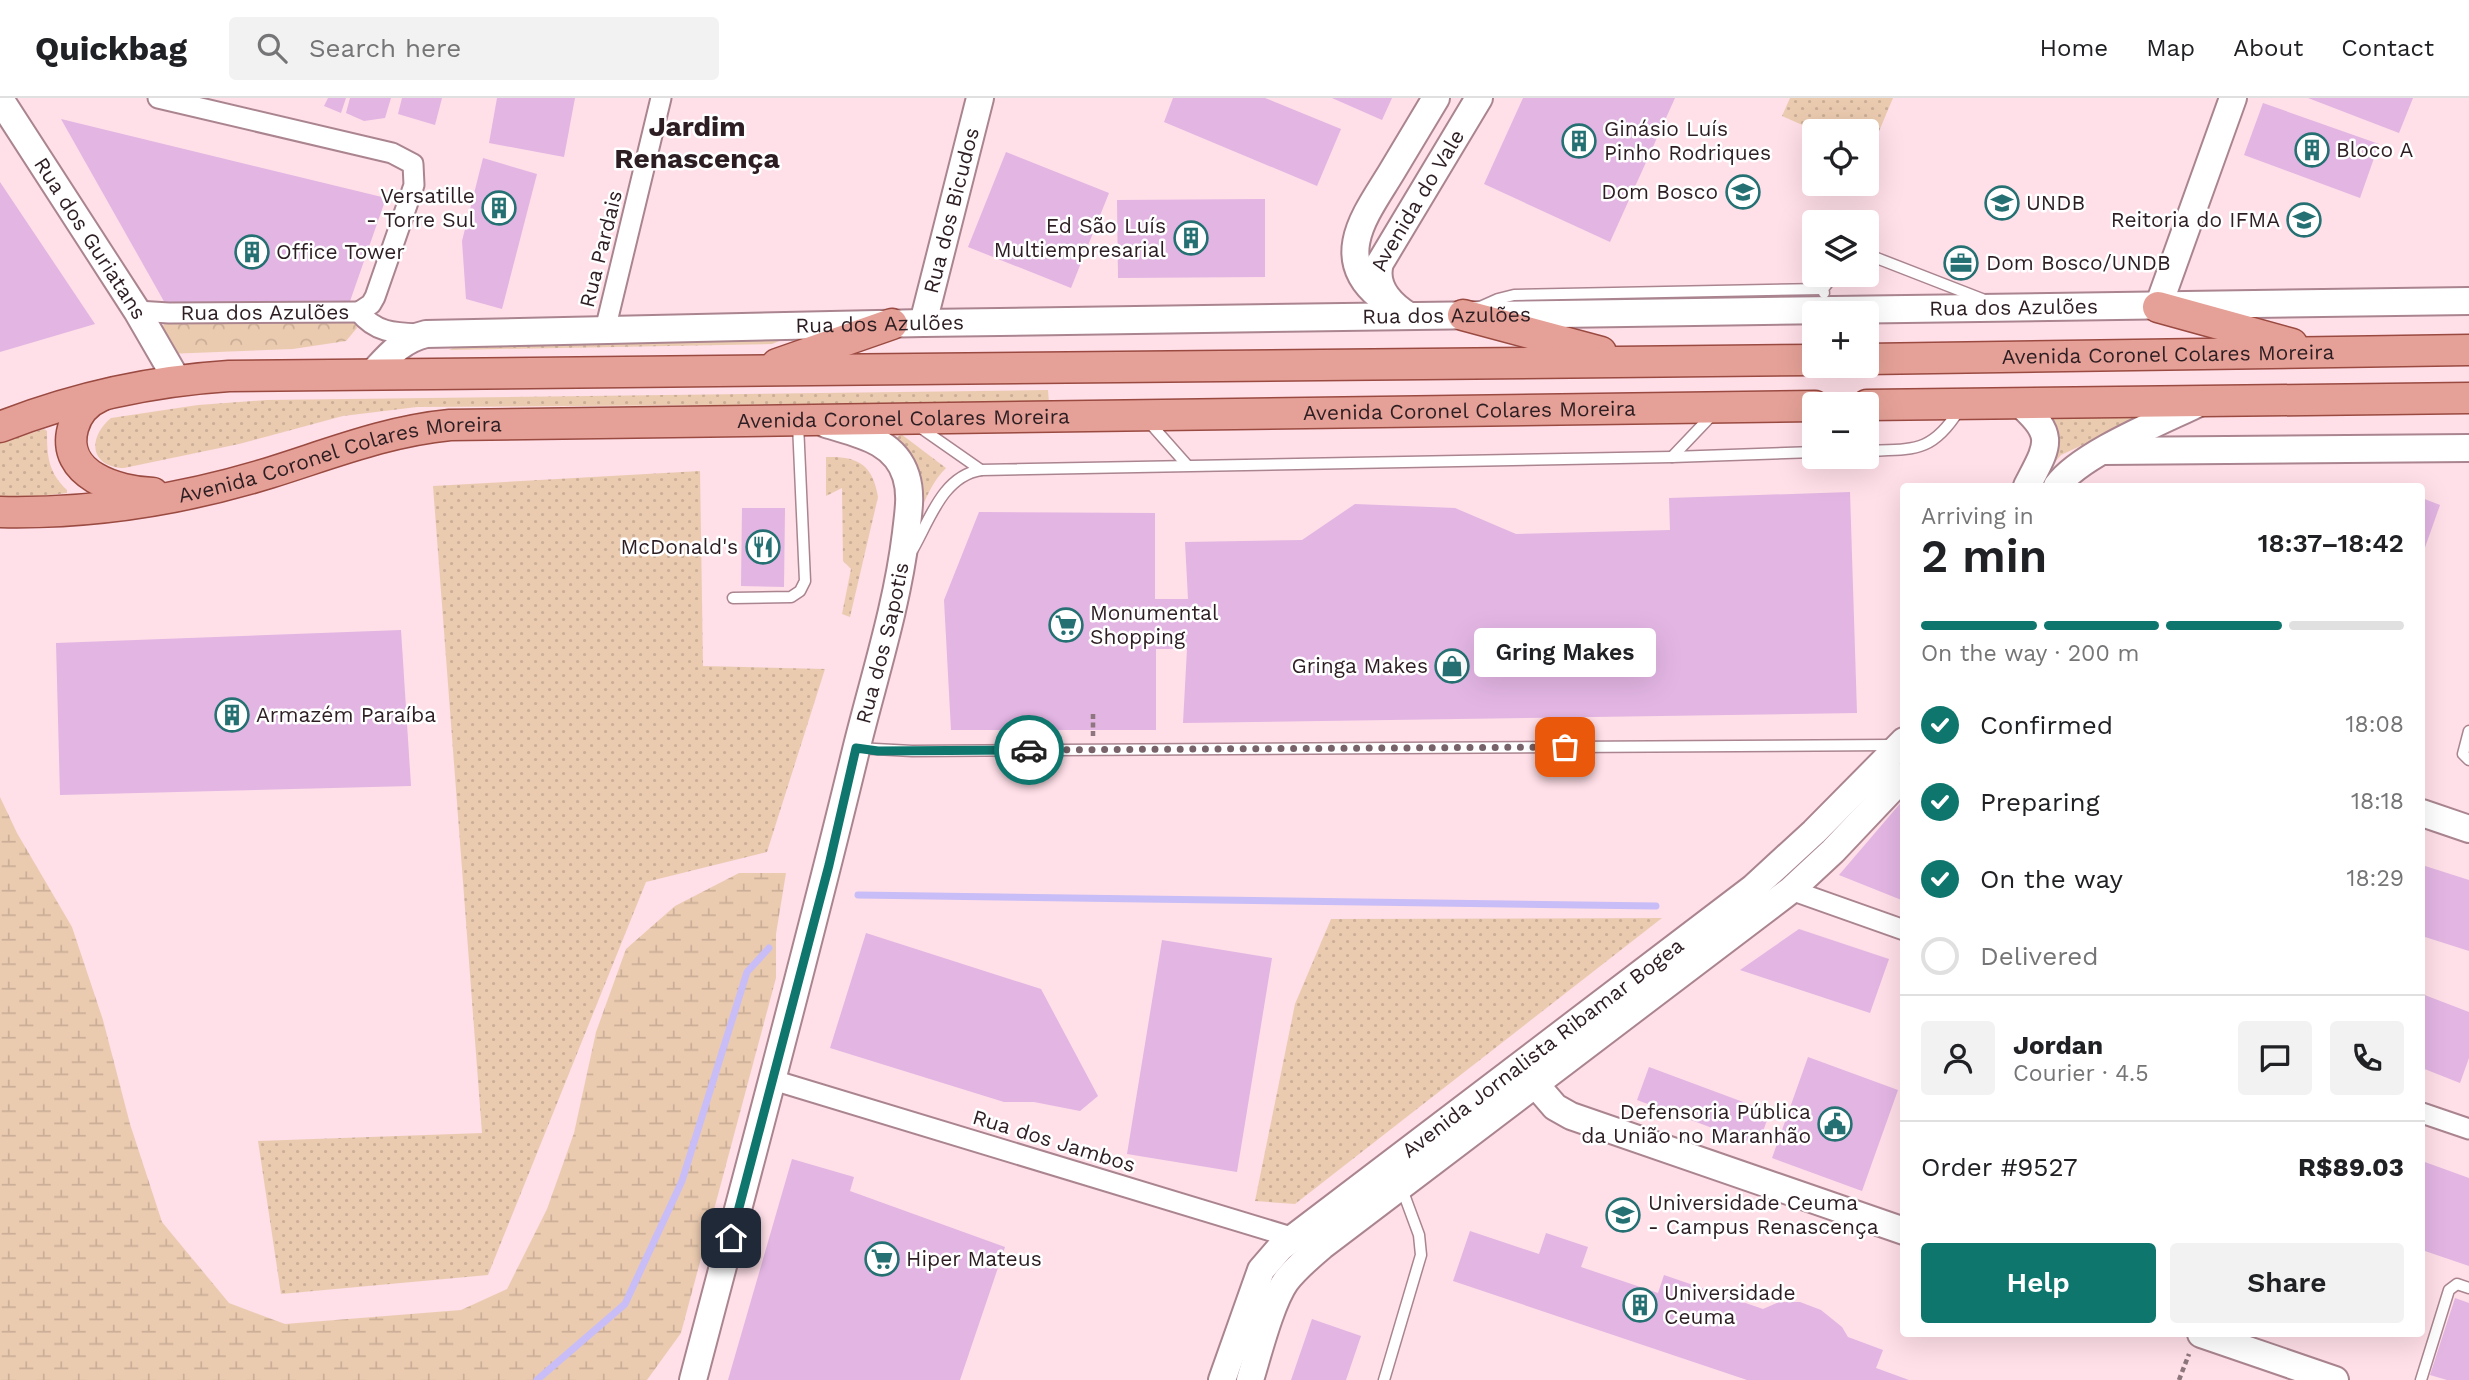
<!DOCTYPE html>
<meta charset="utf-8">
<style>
body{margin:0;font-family:"Work Sans",sans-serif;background:#f2f2f2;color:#202124;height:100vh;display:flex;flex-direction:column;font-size:26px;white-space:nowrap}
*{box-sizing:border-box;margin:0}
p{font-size:23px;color:#757577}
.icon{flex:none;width:38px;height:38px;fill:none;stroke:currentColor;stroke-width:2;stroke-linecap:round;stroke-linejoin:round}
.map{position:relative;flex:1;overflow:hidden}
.details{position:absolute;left:1900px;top:385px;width:525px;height:854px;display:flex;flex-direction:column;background:#fff;border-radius:7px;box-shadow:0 7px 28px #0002}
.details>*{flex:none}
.controls{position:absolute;left:1802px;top:21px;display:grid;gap:14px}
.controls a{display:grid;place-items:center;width:77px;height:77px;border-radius:7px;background:#fff;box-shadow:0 7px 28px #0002;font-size:35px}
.pin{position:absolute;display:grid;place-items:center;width:60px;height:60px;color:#fff;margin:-30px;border-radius:14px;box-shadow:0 4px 10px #0006}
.courier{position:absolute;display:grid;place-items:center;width:70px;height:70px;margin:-35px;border:5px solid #0f766e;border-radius:50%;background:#fff;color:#222;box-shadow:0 2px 9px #0007}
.bubble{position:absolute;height:49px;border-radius:7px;background:#fff;box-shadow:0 7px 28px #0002;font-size:23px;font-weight:600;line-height:49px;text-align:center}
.head em{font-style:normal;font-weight:600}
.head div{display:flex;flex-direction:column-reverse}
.head{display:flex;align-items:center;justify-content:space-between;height:119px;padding:0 21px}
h1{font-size:46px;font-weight:600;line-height:52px}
.bar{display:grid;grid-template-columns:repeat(4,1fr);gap:10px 7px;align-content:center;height:84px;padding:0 21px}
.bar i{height:9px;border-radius:5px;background:#e0e0e0}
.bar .active{background:#0f766e}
.bar p{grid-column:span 4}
.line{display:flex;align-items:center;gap:18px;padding:0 21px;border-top:2px solid #e0e0e0}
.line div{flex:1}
.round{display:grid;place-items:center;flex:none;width:74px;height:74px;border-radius:7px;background:#f2f2f2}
ol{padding:0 21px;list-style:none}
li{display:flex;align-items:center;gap:21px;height:77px}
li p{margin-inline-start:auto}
li .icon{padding:7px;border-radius:50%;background:#0f766e;color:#fff;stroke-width:4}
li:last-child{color:#757577}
li i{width:38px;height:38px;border:4px solid #e0e0e0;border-radius:50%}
.action{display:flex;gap:14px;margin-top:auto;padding:14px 21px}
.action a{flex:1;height:80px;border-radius:7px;background:#0f766e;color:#fff;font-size:28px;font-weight:600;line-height:80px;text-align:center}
.action a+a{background:#f2f2f2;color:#202124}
header{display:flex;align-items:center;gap:42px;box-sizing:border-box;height:98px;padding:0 35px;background:#fff;border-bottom:2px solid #e0e0e0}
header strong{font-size:33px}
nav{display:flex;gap:38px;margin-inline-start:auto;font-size:24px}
.search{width:490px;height:63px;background:#f2f2f2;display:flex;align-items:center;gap:18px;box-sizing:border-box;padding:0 24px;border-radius:7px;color:#757577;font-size:26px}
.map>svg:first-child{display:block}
</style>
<header>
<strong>Quickbag</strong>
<div class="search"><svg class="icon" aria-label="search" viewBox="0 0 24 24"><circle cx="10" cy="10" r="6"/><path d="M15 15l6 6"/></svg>Search here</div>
<nav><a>Home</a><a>Map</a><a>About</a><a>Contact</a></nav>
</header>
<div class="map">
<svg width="2469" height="1282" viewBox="0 0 2469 1282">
<defs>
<pattern id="grass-dots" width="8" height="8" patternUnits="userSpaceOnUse" patternTransform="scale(1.75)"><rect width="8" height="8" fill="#ebcbb0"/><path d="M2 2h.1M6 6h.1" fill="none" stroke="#caae97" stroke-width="1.8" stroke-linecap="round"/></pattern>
<pattern id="wetland-marsh" width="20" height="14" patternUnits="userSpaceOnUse" patternTransform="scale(1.75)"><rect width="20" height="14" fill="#ebcbb0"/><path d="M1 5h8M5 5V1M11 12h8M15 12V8" fill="none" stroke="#caae97"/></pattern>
<pattern id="park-crowns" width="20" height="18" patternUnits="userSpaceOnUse" patternTransform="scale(1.75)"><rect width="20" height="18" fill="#ebcbb0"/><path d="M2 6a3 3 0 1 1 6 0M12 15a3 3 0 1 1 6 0" fill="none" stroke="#caae97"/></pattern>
</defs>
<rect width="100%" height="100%" fill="#ffdfe8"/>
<!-- grass -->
<g fill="url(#grass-dots)">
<path d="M1790 0H1893L1869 57 1867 56V33H1816L1782 18Z"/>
<path d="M796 236 772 246 449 252 463 245Z"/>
<path d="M1048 292 1049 305 417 309 343 318 239 346 124 370C90 369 87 340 111 320L198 307 266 302Z"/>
<path d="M2151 315 2061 357 2047 373 2057 339 2051 318Z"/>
<path d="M44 331 47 333C47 358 48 374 67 392V395L0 403V345Z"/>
<path d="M901 336 946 370C934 382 928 395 922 410L894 342Z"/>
<path d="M826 359C857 358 873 366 878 399L850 519 842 516 851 471 843 463 842 390 826 398Z"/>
<path d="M700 373 703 568 825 571 767 754 646 784 488 1177 281 1196 258 1043 482 1035 433 388Z"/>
<path d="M1662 820 1295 1106 1255 1103 1295 906 1331 821Z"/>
</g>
<!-- wetland -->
<path fill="url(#wetland-marsh)" d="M0 699 17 735 72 829 103 922 130 1026 162 1124 229 1205 285 1226 461 1212 507 1191 547 1111 574 1035 596 934 626 851 675 808 739 775H786L776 836V880L681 1235 647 1282H0Z"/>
<!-- park -->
<path fill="url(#park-crowns)" d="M354 223 357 230 346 243 293 251 167 256 160 234 165 224Z"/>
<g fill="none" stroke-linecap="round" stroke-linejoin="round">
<!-- stream -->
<g stroke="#c9bdf7" stroke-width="7">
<path d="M858 797 1656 808"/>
<path d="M537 1282 625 1206 682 1083 747 874 769 850"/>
</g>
</g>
<!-- building -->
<g fill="#e3b5e3">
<path d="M328 0H346L341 15 324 8Z"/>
<path d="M350 0H391L385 20 364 23 346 15Z"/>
<path d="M402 0H442L435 27 398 16Z"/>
<path d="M497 0H575L564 59 489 45Z"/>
<path d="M1173 0H1265L1341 31 1317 88 1164 24Z"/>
<path d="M1332 0H1392L1382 22Z"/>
<path d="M1523 0H1675L1610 144 1484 86Z"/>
<path d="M2308 0H2413L2399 35Z"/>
<path d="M2263 5 2379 46 2360 100 2244 57Z"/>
<path d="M61 21 386 100 348 209 170 214Z"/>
<path d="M1006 54 1109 95 1071 190 968 149Z"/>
<path d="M483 60 537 76 502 211 466 201 462 143Z"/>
<path d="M0 84 95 226 0 254Z"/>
<path d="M1265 101V179L1118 180 1117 102Z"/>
<path d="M1850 394 1857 615 1183 625 1187 551H1156V632H951L944 502 979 414 1155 415V501H1188L1185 444 1302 442 1355 406 1455 410 1516 436 1670 432 1669 400Z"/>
<path d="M2422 400 2440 407 2422 458Z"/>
<path d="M742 410H785L784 489 741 488Z"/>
<path d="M401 532 411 688 60 697 56 545Z"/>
<path d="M1904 701V803L1839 777Z"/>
<path d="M2422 767 2469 782V853L2422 838Z"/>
<path d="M1799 831 1889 861 1870 915 1740 872Z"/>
<path d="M866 835 1041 891 1098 998 1080 1013 1034 1004H1004L830 950Z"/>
<path d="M1162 842 1272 860 1237 1074 1127 1056Z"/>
<path d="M2422 896 2469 914V960L2460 985 2422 970Z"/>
<path d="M1808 959 1898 992 1862 1093 1772 1060Z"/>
<path d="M1649 969 1770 1014 1758 1047 1637 1002Z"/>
<path d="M792 1061 854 1079 850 1093 1005 1149 960 1282H728Z"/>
<path d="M2422 1063 2469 1080V1168L2422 1152Z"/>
<path d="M1470 1133 1539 1156 1546 1135 1588 1149 1581 1169 1658 1195 1664 1177 1763 1211 1779 1204H1800L1821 1212 1842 1229 1848 1239 1883 1252 1876 1270 1909 1282H1747L1453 1183Z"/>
<path d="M2455 1200 2469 1205V1282H2447L2430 1277Z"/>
<path d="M1312 1221 1361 1238 1346 1282H1291Z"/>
</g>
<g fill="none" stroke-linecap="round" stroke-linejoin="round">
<defs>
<g id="lane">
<path d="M1867 159H1874L1982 201"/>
<path d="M1824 195 1823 191 1834 177"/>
<path d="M1480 209 1498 201 1514 197 1823 191"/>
<path d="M1148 323 1187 367"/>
<path d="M918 328 981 372"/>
<path d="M1867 353C1914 351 1932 355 1959 312"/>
<path d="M1672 359 1713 316"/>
<path d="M913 451C930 421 943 378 981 372L1672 359 1815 354"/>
<path d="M733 500 791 499 800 493 805 483 798 326"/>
<path d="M2469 633 2463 656 2469 662"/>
<path d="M857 650 912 653 1892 647"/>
<path d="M1384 1282 1421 1157 1419 1137 1402 1091"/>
<path d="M2421 1282 2449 1192 2457 1186 2469 1190"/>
</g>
<g id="street">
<path d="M158 0 392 55 413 66 414 87 375 199 371 206 359 214"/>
<path id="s1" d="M137 213 169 215 359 214"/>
<path d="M359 214C376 235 395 235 420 236"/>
<path d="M605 232 661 0"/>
<path d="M1791 792 1904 832"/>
<path d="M773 982 1301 1142"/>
<path d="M2422 1015 2469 1031"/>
</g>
<g id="secondary">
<path id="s2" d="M0 1 137 213 177 282"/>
<path d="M1380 199C1331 159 1366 116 1391 75 1406 50 1421 25 1436 0"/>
<path d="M2158 209 2233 0"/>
<path id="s3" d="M1409 218C1390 206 1373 189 1380 165L1479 0"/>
<path id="s4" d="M923 225 980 0"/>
<path id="s5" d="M370 278C387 260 400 242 426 236L923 225 2469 203"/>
<path d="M2019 305C2057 338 2048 347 2027 388"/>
<path d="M2103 353 2469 350"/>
<path d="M2057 388C2081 355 2165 322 2203 303"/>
<path d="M2422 715 2469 731"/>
<path d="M1524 973 1555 1009 1571 1018 1904 1133"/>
<path d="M2201 1236 2335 1282"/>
<path id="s6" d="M693 1282C748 1072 805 863 856 652 874 579 897 509 906 435 908 416 912 397 906 378 895 342 858 336 826 326"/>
<path id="s7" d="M1222 1282 1261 1172 1280 1150 1753 790 1814 734 1904 643"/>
<path d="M1250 1282C1258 1256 1271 1204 1286 1183 1296 1170 1309 1159 1322 1148L1791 792 1833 753 1904 678"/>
</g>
<g id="primary">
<path d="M2158 209 2292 246"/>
<path d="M1463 217 1601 254"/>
<path id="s8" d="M1867 261 2469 252"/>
<path d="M777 266 892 226"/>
<path d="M101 298C87 304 77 315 73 330 60 377 118 394 153 395"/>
<path d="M1867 307 2469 300"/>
<path d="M0 329C74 300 150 283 229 278L1815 262"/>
<path id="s9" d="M0 414C92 416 181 402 269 375 330 356 387 333 450 327L1815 308"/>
</g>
</defs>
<!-- lane casing -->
<use href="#lane" stroke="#aa8590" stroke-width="13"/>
<!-- street casing -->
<use href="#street" stroke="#aa8590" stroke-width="23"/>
<!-- secondary casing -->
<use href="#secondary" stroke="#aa8590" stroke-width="30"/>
<!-- primary casing -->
<use href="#primary" stroke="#9a4a41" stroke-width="33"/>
<!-- path -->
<g stroke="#8d767d" stroke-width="4.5" stroke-dasharray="5 3.5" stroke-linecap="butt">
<path d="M1093 638V614"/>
<path d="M2179 1282 2189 1256"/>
</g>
<!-- lane -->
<use href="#lane" stroke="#fff" stroke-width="10"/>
<!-- street -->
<use href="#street" stroke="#fff" stroke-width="19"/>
<!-- secondary -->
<use href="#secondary" stroke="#fff" stroke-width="26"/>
<!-- primary -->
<use href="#primary" stroke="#e5a197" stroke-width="30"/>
</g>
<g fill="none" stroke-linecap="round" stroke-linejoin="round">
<!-- done -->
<path stroke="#766268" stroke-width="7" stroke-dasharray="0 12.6" d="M1029 652 1565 649"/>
<!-- route -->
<path stroke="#0f766e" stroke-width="9" d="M731 1140 829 767 856 650 878 653 1029 652"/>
</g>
<!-- icons -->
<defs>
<symbol id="building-ring" viewBox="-11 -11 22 22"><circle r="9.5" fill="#fff" stroke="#257072" stroke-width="1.5"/><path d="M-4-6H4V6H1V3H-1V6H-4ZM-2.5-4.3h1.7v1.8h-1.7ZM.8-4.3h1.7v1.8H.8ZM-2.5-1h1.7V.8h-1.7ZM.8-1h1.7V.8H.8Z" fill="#257072"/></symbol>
<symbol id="school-ring" viewBox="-11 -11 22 22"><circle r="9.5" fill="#fff" stroke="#257072" stroke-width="1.5"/><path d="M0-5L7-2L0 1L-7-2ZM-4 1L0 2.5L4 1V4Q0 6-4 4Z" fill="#257072"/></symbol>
<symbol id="university-ring" viewBox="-11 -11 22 22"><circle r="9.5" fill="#fff" stroke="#257072" stroke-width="1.5"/><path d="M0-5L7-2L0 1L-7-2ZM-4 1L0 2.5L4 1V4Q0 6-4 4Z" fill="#257072"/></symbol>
<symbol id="office-ring" viewBox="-11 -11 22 22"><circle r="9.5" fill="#fff" stroke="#257072" stroke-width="1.5"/><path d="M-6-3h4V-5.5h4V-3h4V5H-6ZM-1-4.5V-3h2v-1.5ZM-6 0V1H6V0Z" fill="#257072"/></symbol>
<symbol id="restaurant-ring" viewBox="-11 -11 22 22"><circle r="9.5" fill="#fff" stroke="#257072" stroke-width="1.5"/><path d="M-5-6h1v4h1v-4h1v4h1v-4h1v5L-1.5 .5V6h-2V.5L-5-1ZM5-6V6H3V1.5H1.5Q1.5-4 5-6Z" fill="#257072"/></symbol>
<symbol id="supermarket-ring" viewBox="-11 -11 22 22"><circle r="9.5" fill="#fff" stroke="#257072" stroke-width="1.5"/><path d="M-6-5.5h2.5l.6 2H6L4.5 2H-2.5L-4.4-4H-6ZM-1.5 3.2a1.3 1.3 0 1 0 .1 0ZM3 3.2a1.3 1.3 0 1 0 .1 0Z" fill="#257072"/></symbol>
<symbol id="shop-ring" viewBox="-11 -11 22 22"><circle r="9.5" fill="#fff" stroke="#257072" stroke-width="1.5"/><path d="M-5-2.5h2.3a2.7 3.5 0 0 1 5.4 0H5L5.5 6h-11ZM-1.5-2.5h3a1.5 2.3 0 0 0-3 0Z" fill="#257072"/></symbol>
<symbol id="civic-ring" viewBox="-11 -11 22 22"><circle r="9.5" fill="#fff" stroke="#257072" stroke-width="1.5"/><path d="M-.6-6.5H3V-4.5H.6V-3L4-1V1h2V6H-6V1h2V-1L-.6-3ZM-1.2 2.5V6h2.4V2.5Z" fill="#257072"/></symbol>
</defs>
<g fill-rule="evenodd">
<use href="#building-ring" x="1560" y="24" width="38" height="38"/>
<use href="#building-ring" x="2293" y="33" width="38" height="38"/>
<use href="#school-ring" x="1724" y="75" width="38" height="38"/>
<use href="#university-ring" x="1983" y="86" width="38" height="38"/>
<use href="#building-ring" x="480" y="91" width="38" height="38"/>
<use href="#university-ring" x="2285" y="103" width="38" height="38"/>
<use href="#building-ring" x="1172" y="121" width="38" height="38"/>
<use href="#building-ring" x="233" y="135" width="38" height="38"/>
<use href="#office-ring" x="1942" y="146" width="38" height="38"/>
<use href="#restaurant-ring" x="744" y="430" width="38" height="38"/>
<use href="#supermarket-ring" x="1047" y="508" width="38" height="38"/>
<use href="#shop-ring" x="1433" y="549" width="38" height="38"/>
<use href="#building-ring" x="213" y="598" width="38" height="38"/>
<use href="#civic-ring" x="1816" y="1007" width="38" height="38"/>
<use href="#university-ring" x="1604" y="1098" width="38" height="38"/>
<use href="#supermarket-ring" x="863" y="1142" width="38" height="38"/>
<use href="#building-ring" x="1621" y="1188" width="38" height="38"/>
</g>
<g text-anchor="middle" stroke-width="5" stroke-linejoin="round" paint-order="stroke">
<!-- poi labels -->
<g font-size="21" fill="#2d1e23" stroke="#fff" text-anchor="start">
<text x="1604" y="38">Ginásio Luís<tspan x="1604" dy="24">Pinho Rodriques</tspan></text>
<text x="2336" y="59">Bloco A</text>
<text x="1718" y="101" text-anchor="end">Dom Bosco</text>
<text x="475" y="105" text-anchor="end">Versatille<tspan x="475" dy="24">- Torre Sul</tspan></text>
<text x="2026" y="112">UNDB</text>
<text x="2280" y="129" text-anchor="end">Reitoria do IFMA</text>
<text x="1166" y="135" text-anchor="end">Ed São Luís<tspan x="1166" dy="24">Multiempresarial</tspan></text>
<text x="276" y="161">Office Tower</text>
<text x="1986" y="172">Dom Bosco/UNDB</text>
<text x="738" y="456" text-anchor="end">McDonald's</text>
<text x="1090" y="522">Monumental<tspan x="1090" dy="24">Shopping</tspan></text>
<text x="1428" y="575" text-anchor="end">Gringa Makes</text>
<text x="256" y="624">Armazém Paraíba</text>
<text x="1811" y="1021" text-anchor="end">Defensoria Pública<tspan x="1811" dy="24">da União no Maranhão</tspan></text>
<text x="1648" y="1112">Universidade Ceuma<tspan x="1648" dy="24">- Campus Renascença</tspan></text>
<text x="906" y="1168">Hiper Mateus</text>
<text x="1664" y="1202">Universidade<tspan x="1664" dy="24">Ceuma</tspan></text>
</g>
<!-- street labels -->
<g font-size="21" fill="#2d1e23" stroke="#fff">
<text dy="7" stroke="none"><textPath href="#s3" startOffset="138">Avenida do Vale</textPath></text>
<text dy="7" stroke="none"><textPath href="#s4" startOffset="116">Rua dos Bicudos</textPath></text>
<text dy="7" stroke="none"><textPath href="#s2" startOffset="166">Rua dos Guriatans</textPath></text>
<text transform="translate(601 151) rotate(-76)" y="7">Rua Pardais</text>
<text dy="7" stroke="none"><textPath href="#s5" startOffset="1659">Rua dos Azulões</textPath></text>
<text dy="7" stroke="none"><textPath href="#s1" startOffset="128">Rua dos Azulões</textPath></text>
<text dy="7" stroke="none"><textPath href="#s5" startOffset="1092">Rua dos Azulões</textPath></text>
<text dy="7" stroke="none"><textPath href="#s5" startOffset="525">Rua dos Azulões</textPath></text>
<text dy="7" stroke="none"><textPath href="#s8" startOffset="301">Avenida Coronel Colares Moreira</textPath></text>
<text dy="7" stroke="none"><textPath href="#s9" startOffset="1480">Avenida Coronel Colares Moreira</textPath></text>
<text dy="7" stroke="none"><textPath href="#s9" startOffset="914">Avenida Coronel Colares Moreira</textPath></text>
<text dy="7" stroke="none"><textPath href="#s9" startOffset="346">Avenida Coronel Colares Moreira</textPath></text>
<text dy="7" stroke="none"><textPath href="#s6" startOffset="761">Rua dos Sapotis</textPath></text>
<text dy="7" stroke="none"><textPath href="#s7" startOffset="476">Avenida Jornalista Ribamar Bogea</textPath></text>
<text transform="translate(1054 1043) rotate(17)" y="7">Rua dos Jambos</text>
</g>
<!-- district labels -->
<g font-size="28" font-weight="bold" fill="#2d1e23" stroke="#fff">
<text x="697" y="38">Jardim<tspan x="697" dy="32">Renascença</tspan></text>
</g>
</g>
</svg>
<div class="controls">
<a><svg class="icon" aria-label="locate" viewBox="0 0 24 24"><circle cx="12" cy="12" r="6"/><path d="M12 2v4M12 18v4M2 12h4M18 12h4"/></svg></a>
<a><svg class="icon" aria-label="layers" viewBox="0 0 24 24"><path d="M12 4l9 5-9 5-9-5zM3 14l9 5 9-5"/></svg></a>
<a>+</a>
<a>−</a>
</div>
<div class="pin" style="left:1565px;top:649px;background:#ea580c"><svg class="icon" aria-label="bag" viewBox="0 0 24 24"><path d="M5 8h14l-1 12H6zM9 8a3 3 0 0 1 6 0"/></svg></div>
<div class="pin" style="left:731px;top:1140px;background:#1f2937"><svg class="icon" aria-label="home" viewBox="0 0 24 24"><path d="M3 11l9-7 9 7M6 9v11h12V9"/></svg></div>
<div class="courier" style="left:1029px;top:652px"><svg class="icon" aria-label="car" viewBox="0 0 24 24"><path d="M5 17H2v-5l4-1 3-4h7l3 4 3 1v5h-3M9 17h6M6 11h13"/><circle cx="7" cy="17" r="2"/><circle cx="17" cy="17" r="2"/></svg></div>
<div class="bubble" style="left:1474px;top:530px;width:182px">Gring Makes</div>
<section class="details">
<div class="head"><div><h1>2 min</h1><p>Arriving in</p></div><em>18:37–18:42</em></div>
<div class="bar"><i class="active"></i><i class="active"></i><i class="active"></i><i></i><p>On the way · 200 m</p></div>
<ol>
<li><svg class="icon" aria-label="check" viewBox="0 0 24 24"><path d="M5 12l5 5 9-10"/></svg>Confirmed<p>18:08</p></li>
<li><svg class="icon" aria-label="check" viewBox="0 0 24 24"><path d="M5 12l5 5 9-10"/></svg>Preparing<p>18:18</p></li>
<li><svg class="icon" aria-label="check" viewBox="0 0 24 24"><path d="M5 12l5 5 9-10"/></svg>On the way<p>18:29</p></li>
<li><i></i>Delivered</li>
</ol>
<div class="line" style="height:126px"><a class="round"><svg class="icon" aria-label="person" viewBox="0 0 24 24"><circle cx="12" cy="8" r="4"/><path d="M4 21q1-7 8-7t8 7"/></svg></a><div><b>Jordan</b><p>Courier · 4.5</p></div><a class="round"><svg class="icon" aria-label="chat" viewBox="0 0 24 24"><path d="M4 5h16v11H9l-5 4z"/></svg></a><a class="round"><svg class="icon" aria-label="phone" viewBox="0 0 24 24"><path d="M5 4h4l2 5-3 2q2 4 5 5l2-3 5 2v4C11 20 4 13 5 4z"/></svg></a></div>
<div class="line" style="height:91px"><div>Order #9527</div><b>R$89.03</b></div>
<div class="action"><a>Help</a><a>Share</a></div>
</section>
</div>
